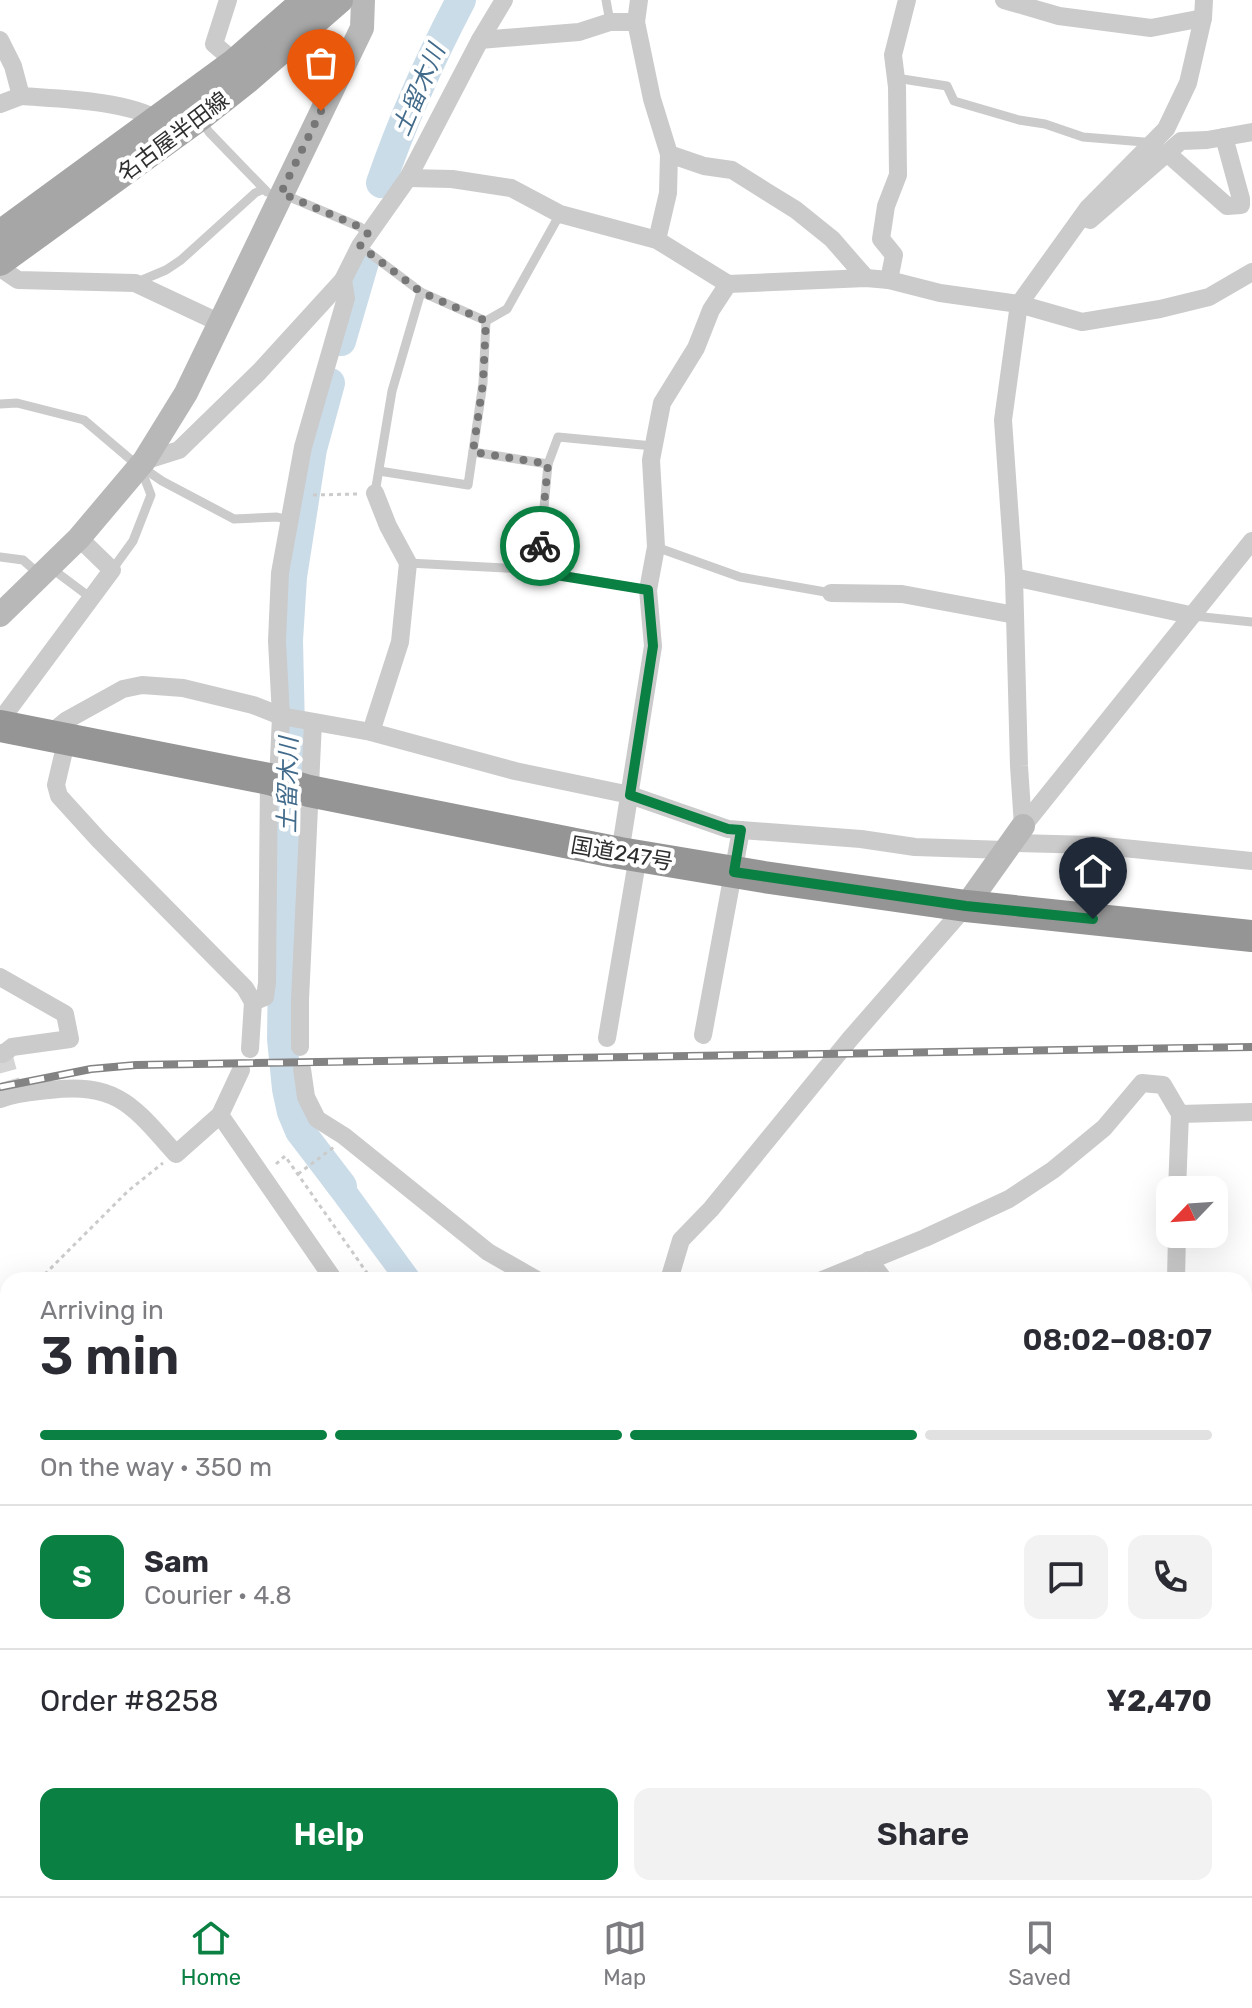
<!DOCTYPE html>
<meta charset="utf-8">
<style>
body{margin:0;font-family:Rubik,"Noto Sans JP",sans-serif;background:#f2f2f3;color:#2b2b33;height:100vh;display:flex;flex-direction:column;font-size:30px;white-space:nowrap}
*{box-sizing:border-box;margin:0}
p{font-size:26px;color:#7c7c81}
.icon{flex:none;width:44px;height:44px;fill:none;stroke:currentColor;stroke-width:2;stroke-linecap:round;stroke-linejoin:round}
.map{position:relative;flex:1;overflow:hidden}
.sheet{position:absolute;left:0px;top:1272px;width:1252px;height:624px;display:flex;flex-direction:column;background:#fff;border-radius:24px 24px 0 0;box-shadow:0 8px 32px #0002}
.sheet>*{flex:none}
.needle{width:52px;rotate:245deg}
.controls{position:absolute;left:1156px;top:1176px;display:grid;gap:16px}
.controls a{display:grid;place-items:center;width:72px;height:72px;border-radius:16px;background:#fff;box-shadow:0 8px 32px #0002;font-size:40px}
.pin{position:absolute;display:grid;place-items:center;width:68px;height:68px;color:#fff;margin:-82px -34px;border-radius:50% 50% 50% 0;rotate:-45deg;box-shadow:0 0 8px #0007}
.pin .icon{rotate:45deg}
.courier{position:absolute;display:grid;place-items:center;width:80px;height:80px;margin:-40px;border:6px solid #0b8043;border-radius:50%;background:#fff;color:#222;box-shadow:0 2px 10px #0007}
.headline em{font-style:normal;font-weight:600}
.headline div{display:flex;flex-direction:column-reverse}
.headline{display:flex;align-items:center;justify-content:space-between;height:136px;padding:0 40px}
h1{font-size:52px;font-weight:600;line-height:60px}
.bar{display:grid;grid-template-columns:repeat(4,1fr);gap:12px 8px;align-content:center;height:96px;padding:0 40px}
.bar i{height:10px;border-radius:6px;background:#e1e1e2}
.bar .selected{background:#0b8043}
.bar p{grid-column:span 4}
.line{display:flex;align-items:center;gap:20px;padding:0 40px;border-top:2px solid #e1e1e2}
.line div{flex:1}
.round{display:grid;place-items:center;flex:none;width:84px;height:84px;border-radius:16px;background:#f2f2f3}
.action{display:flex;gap:16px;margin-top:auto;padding:16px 40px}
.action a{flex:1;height:92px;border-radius:16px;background:#0b8043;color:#fff;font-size:32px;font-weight:600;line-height:92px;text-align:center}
.action a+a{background:#f2f2f3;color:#2b2b33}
.menu{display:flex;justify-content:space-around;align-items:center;height:112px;border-top:2px solid #e1e1e2;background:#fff;font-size:22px;color:#7c7c81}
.menu a{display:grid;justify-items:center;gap:4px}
.menu .selected{color:#0b8043}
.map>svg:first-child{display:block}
</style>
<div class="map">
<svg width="1252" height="1896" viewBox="0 0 1252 1896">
<rect width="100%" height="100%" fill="#fff"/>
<!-- water -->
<g fill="#cbdce9">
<path d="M328 1148 424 1280H393L307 1164Z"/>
<path d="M688 1888H855L857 1896H689Z"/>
</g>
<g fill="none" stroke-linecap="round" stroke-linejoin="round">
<!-- river -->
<g stroke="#cbdce9" stroke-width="30">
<path d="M381 183C403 119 430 59 461 0"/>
<path d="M341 341 364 262"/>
<path d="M330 383 312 449 292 577 288 640 291 775 285 820 282 1039 287 1089 292 1112 300 1131 342 1186"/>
</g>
<!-- street-tunnel -->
<path stroke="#d5d5d5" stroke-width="18" stroke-dasharray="18 9" stroke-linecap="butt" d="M3 1054 14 1093"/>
<!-- path -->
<g stroke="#cbcbcb" stroke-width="3" stroke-dasharray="4 4" stroke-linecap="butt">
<path d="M313 495 357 494"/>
<path d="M276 1164 285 1156 372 1280"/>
<path d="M298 1174 334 1147"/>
<path d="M39 1280 128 1191 163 1163"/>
<path d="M0 1321 8 1312"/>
<path d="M0 1619 8 1626"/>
<path d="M651 1888 652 1896"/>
</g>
<!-- lane -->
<g stroke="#cbcbcb" stroke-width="9">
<path d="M606 0 610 22"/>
<path d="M896 78 947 86 954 101 1019 120 1045 124 1083 137 1144 142 1148 146"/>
<path d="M201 120 209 132 267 192"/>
<path d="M285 195 360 227 368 234"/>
<path d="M360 246 421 292"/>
<path d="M135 283 166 270 181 260 255 193 264 189"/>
<path d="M0 404 17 403 84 420 130 459 162 481 234 519 277 517 289 520"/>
<path d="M473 452 548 464"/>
<path d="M379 471 468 485 483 383 486 321"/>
<path d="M375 493 392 391 421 292 486 321 507 309 560 214"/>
<path d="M656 547 740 577 831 593"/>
<path d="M0 557 23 560 39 574"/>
<path d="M408 563 525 569 648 590"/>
<path d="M51 565 59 574 91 598"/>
<path d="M112 570 133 541 151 495 141 469"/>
<path d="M538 572 548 464 558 437 653 446"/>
<path d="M1194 616 1252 622"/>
</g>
<!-- street -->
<g stroke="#cbcbcb" stroke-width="18">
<path d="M228 0 214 44 235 62"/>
<path d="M1004 0 1059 16 1151 28 1203 18"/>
<path d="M636 22 639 0"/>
<path d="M0 40 13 66 21 96C61 99 124 100 159 120"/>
<path d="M480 40 579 32 610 22H636L652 99 669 154 704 166 732 170 767 192 796 210 832 239 866 278"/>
<path d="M0 104 21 96"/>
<path d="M1167 153 1227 206 1241 205V199L1224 137"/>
<path d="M408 178 452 179 511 188 560 214 657 240 728 284 866 278 889 280 940 293 1019 304 1082 322 1160 309 1209 297 1252 272"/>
<path d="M1090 220 1181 141 1207 140 1252 132"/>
<path d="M657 240 668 193 669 154"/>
<path d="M0 268 18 280 135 283 218 322"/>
<path d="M889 280 894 255 881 239 886 206 898 175 897 87 893 55 907 0"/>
<path d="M144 461 179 450 259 372 343 280 360 246 408 178 480 40 504 0"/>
<path d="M1014 577 1190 615"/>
<path d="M831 593 902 594 1015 615"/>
<path d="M0 721 112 570 79 538"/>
<path d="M371 732 400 642 408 563 388 526 375 493"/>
<path d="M50 734 67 720 123 689 142 685 183 688 253 705 281 716 371 732 515 771 630 795 728 829 861 839 915 847 1005 850"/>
<path d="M67 738 56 785 59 796 99 840 245 988 253 1002 250 1049"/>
<path d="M278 782 281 716 277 641 280 573 303 447 346 298 343 280"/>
<path d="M1023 826 1019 766 1014 577 1003 420 1019 304 1088 208 1166 129 1188 83 1203 18 1204 0"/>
<path d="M1023 826 1252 541"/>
<path d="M1011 843 1094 845 1252 861"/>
<path d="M620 853 653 646 648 590 656 547 651 460 662 403 696 348 711 310 728 284"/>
<path d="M0 977 65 1014 70 1039 12 1047 3 1054 0 1053"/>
<path d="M253 1002 265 997 267 983 269 779"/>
<path d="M703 1035 741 830"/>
<path d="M607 1038 638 856"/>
<path d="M300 1047V1000L313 722"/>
<path d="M302 1069 306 1097 317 1119 344 1136 488 1252 537 1280"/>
<path d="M0 1099C16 1093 32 1092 49 1090 118 1082 133 1106 176 1154L220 1115 241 1070"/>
<path d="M1180 1114 1252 1112"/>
<path d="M220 1115 334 1280"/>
<path d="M869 1260 884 1280"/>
<path d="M669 1280 681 1240 711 1209 850 1039 966 906"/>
<path d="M822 1280 925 1238 1009 1199 1053 1170 1104 1128 1142 1083 1163 1085 1180 1114 1177 1190"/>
<path d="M1176 1280 1177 1234"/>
<path d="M1244 1548H1252"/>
<path d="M302 1888 311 1896"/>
<path d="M618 1888 620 1896"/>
<path d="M894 1888 896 1896"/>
<path d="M1172 1888V1896"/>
<path d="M24 1896 32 1888"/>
<path d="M219 1896 226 1888"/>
</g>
<!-- secondary -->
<g stroke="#b8b8b8" stroke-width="24">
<path d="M0 615 79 538 144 461 186 393 362 28 363 0"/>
<path d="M966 906 1023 826"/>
<path d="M1244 1867 1252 1868"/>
</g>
<!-- primary -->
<g stroke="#a6a6a6" stroke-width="28">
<path d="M0 234 235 62 306 0"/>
<path d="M0 262 200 117 248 79 339 0"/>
</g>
<!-- highway -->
<path stroke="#959595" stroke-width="32" d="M0 726 269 779 309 791 620 853 764 877 966 906 1252 936"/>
<defs>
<path id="rail" d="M0 1087 91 1069 136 1065 1252 1047"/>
</defs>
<!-- rail casing -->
<use href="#rail" stroke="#838383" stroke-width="8"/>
<!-- rail -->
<use href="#rail" stroke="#fff" stroke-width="5" stroke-dasharray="15" stroke-linecap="butt"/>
</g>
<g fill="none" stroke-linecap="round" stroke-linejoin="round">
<!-- done -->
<path stroke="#777" stroke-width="8" stroke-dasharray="0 14.4" d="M321 111 281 193 360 227 368 234 360 246 421 292 486 321 483 383 473 452 548 464 540 546"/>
<!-- route -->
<path stroke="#0b8043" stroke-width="10" d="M540 546 538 572 648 590 653 646 630 795 728 829 741 830 734 872 966 906 1093 919"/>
</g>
<g text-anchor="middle" stroke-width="8" stroke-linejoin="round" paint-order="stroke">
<!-- street labels -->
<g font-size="22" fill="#2e2e2e" stroke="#fff">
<text transform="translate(173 136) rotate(-37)" y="8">名古屋半田線</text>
<text transform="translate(622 853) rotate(10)" y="8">国道247号</text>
</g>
<!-- water labels -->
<g font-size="24" font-style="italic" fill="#426b8b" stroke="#fff">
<text transform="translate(419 90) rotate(-67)" y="8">土留木川</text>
<text transform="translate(288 785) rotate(-89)" y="8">土留木川</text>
</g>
</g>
</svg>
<div class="controls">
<a><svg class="needle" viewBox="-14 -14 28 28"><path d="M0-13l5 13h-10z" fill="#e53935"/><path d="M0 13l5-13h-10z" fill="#7c7c81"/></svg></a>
</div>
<div class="pin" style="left:321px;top:111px;background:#ea580c"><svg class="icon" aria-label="bag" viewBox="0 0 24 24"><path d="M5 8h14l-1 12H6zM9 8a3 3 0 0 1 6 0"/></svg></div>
<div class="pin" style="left:1093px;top:919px;background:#1f2937"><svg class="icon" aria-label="home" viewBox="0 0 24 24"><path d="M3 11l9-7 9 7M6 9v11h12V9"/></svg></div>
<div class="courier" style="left:540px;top:546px"><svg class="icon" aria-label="bike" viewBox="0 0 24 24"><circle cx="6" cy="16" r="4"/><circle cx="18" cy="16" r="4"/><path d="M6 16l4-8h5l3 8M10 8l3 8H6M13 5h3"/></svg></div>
<section class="sheet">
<div class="headline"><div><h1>3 min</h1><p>Arriving in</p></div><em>08:02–08:07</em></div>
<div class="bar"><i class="selected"></i><i class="selected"></i><i class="selected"></i><i></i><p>On the way · 350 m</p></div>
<div class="line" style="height:144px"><b class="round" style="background:#0b8043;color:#fff">S</b><div><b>Sam</b><p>Courier · 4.8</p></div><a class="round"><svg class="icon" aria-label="chat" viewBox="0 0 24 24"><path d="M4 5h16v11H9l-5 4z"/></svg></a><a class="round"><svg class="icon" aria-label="phone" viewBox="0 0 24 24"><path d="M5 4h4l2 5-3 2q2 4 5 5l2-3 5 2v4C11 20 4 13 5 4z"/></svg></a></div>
<div class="line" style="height:104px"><div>Order #8258</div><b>¥2,470</b></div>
<div class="action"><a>Help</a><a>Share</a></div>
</section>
</div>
<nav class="menu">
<a class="selected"><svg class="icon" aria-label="home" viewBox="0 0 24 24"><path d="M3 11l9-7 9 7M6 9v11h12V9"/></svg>Home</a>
<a><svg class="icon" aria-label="map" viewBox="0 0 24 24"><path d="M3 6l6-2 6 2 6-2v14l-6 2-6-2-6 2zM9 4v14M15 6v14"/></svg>Map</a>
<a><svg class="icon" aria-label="saved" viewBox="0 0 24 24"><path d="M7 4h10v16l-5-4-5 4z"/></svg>Saved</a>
</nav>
